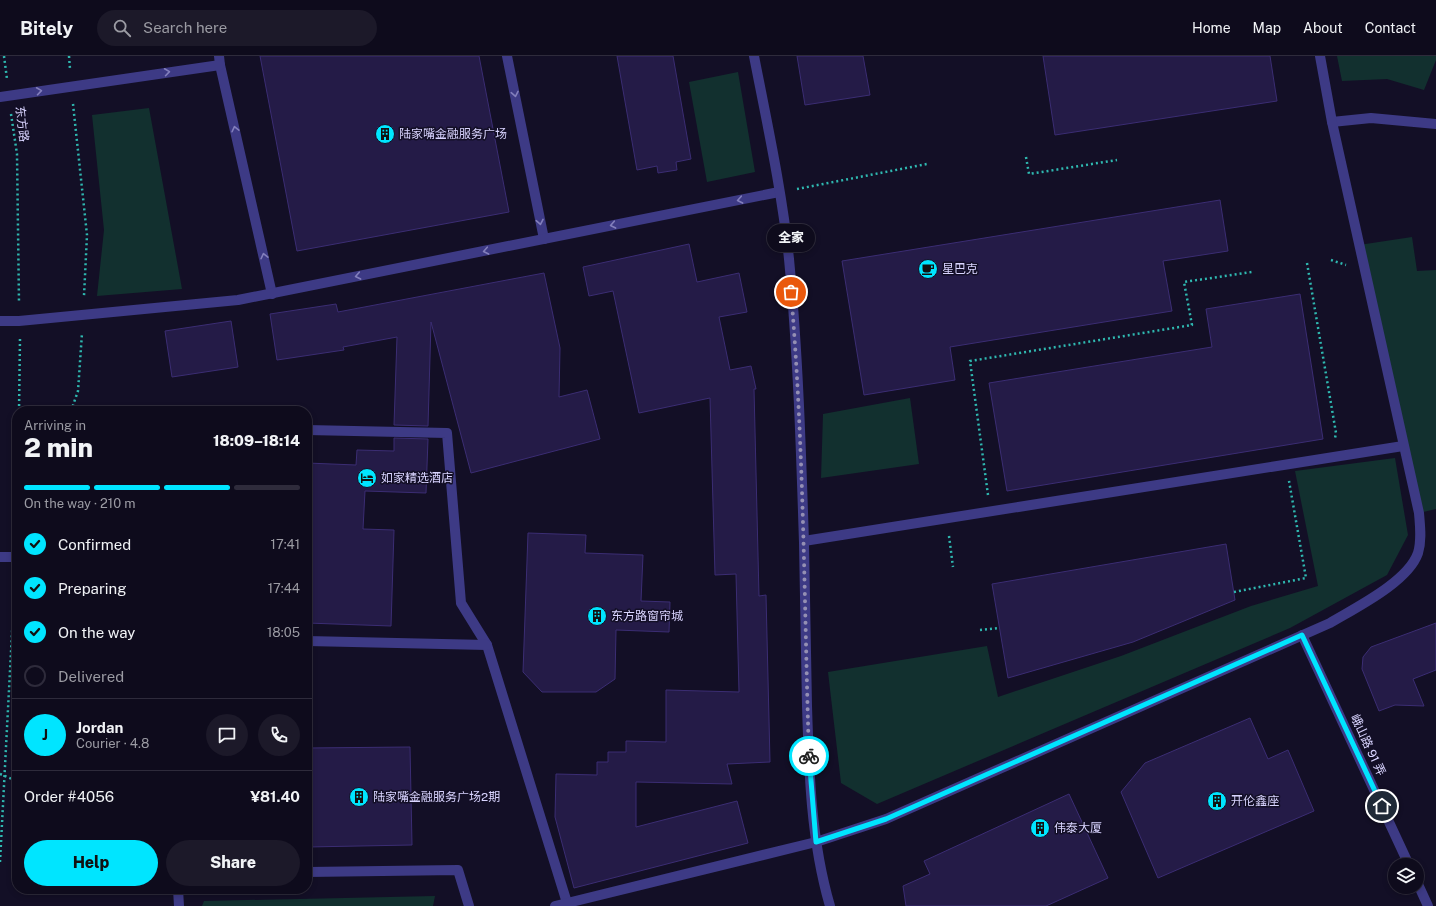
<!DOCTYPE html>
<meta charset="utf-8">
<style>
body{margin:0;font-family:"Public Sans","Noto Sans SC",sans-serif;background:#1c1929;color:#f1f3f6;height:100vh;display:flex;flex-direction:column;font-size:15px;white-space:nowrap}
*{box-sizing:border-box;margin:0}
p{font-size:13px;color:#9b9ba3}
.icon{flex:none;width:22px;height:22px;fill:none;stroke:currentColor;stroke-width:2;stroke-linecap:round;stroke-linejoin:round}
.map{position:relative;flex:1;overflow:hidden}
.side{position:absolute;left:12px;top:350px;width:300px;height:488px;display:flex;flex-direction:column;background:#0e0b1c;border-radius:16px;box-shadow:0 2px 6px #0003,0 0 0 1px #2e2b3b}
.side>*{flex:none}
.buttons{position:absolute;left:1388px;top:802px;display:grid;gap:8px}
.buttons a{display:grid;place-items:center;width:36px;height:36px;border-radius:50%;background:#0e0b1c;box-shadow:0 2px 6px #0003,0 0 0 1px #2e2b3b;font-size:20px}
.pin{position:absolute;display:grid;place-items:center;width:34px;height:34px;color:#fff;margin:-17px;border:2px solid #fff;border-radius:50%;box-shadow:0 1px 4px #0007}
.courier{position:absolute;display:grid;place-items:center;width:40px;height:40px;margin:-20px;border:3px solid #00e5ff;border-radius:50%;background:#fff;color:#222;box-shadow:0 1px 5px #0007}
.bubble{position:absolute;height:28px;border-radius:14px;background:#0e0b1c;box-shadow:0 2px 6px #0003,0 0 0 1px #2e2b3b;font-size:13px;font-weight:800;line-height:28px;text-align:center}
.summary em{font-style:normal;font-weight:800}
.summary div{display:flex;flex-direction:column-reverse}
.summary{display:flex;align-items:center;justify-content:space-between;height:68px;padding:0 12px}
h1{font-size:26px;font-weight:800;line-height:30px}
.bar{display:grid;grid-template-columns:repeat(4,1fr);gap:6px 4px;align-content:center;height:48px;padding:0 12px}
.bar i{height:5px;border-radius:3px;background:#2e2b3b}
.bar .on{background:#00e5ff}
.bar p{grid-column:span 4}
.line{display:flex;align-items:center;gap:10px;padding:0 12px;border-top:1px solid #2e2b3b}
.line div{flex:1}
.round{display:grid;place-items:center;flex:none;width:42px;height:42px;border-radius:21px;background:#1c1929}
ol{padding:0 12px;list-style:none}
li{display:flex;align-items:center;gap:12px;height:44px}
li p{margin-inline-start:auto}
li .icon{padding:4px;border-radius:50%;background:#00e5ff;color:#111;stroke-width:4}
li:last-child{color:#9b9ba3}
li i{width:22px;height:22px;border:2px solid #2e2b3b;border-radius:50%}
.cta{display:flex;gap:8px;margin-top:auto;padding:8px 12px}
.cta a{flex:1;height:46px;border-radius:24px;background:#00e5ff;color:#111;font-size:16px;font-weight:800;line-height:46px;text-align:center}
.cta a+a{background:#1c1929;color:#f1f3f6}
header{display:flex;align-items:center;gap:24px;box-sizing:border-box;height:56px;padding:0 20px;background:#0e0b1c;border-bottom:1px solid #2e2b3b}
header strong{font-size:19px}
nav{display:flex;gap:22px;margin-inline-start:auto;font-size:14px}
.search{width:280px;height:36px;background:#1c1929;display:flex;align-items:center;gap:10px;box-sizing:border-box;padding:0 14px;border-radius:22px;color:#9b9ba3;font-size:15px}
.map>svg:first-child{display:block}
</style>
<header>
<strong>Bitely</strong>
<div class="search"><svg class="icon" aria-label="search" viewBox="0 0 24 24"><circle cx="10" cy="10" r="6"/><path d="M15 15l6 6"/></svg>Search here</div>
<nav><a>Home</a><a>Map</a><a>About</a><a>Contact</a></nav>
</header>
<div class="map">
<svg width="1436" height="850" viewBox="0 0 1436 850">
<rect width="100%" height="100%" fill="#130f26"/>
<!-- green -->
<g fill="#12302f">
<path d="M1337 0H1436V4L1424 34 1387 23 1342 25Z"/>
<path d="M738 16 755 116 707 126 689 26Z"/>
<path d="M149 52 182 233 97 240 104 174 92 59Z"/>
<path d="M1412 181 1417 215 1436 214V453L1419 457 1359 189Z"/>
<path d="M910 342 919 408 821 422 823 358Z"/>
<path d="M1395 402 1408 479 1387 519 1290 572 877 748 841 727 828 616 987 590 998 641 1121 600 1251 550 1318 530 1295 415Z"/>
<path d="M435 840 433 850H202L204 845Z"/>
</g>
<!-- building -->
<g fill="#241b47" stroke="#3b2d73">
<path d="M260 0H479L509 156 297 195Z"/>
<path d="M617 0H673L691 103 676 106 677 114 658 117 657 110 637 114Z"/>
<path d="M797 0H863L870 39 805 49Z"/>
<path d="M1043 0H1270L1277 45 1055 79Z"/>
<path d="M1220 144 1228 195 1163 205 1172 255 950 291 955 324 864 339 842 205Z"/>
<path d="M689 188 697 226 739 217 747 256 719 261 730 314 751 310 756 333H754L759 540 766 539 770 706 727 708 732 728 636 726V771L737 745 748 787 574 832 555 761 556 718 597 719V706H608V696H626V685L666 686V634L739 636 736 518 715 519 710 342 639 357 613 235 589 240 583 211Z"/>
<path d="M544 217 560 292 559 341 587 334 600 383 471 417 431 266 428 370 394 369 397 281 343 291 344 294 277 304 270 258 336 248 338 256Z"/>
<path d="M1300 238 1323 383 1007 435 989 327 1212 291 1206 253Z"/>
<path d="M231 265 238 311 172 321 165 275Z"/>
<path d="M394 382 428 383 426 437 365 435 363 473 394 474 391 570 307 567V407L356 409 357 394 394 395Z"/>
<path d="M528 477 586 479 585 497 643 499 641 545 670 546 669 576 616 574 615 623 596 636H542L523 616Z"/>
<path d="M1226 488 1235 544 1133 586 1008 622 992 528Z"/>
<path d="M1436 567V614L1413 623 1424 650 1395 649 1379 655 1362 613 1363 601 1371 591Z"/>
<path d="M1250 662 1268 703 1288 694 1314 755 1158 822 1121 736 1145 707Z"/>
<path d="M410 691 412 789 307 791V692Z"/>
<path d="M1069 738 1108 822 1046 850H906L903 830 930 818 924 805Z"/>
</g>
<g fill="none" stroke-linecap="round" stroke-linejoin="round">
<!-- path -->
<g stroke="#2fb8b0" stroke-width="2.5" stroke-dasharray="2 3" stroke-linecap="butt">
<path d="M4 0 7 23"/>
<path d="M69 0 70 13"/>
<path d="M73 48 87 179 84 240"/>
<path d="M11 58 17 98 19 247"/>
<path d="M1026 101 1029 118 1117 104"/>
<path d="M797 133 927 108"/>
<path d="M1331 204 1346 209"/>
<path d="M1307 207 1336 377 1335 382"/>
<path d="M19 355 20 282"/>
<path d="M71 355 78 335 82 277"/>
<path d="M988 439 970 305 1192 269 1184 226 1252 216"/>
<path d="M949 480 953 511"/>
<path d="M16 484 17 450"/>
<path d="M1234 536 1306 522 1289 425"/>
<path d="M980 574 999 572"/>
<path d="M0 718 17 725"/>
<path d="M0 806 15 519"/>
</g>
<!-- service -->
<g stroke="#3d3a85" stroke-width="10">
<path d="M507 0 544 183"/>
<path d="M220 9 272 238"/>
<path d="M0 41 220 9 219 0"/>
<path d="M1332 66 1371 62 1436 68"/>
<path d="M0 265H19L238 244 779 136"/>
<path d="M307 374 447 377 461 547 487 589 568 850"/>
<path d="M804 485 1403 390"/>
<path d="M0 501H17"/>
<path d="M1302 579 1409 809"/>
<path d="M307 585 487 589"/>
<path d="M307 816 458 814 469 850"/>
<path d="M1417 826 1428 850"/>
<path d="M178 833 179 850"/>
</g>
<!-- minor -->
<g stroke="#3d3a85" stroke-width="10">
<path d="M754 0C767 67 782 135 789 203 798 297 801 392 804 487 805 541 806 595 807 650 809 717 811 785 830 850"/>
<path d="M555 850 816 786 886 763 1330 567C1355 552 1408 526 1418 497 1422 484 1420 470 1419 457L1332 66 1320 0"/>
</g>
</g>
<!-- one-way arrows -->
<defs><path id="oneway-chevron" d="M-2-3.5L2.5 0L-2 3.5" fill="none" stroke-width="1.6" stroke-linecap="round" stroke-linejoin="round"/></defs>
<g stroke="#837fbc">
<use href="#oneway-chevron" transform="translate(167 16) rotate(-8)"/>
<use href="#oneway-chevron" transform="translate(39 35) rotate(-8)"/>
<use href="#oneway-chevron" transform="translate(515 38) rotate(79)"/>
<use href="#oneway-chevron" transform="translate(235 73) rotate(-103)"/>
<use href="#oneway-chevron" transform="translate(740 144) rotate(169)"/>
<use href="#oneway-chevron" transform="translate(540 166) rotate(79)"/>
<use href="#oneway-chevron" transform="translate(613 169) rotate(169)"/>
<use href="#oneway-chevron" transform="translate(486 195) rotate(169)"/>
<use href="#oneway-chevron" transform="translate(264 200) rotate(-103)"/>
<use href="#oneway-chevron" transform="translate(358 220) rotate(169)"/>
</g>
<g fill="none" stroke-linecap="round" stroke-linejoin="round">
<!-- done -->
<path stroke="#948fb3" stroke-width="4" stroke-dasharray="0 7.2" d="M791 236C804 390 804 545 809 700"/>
<!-- route -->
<path stroke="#00e5ff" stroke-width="5" d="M809 700 816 786 886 763 1302 579 1382 750"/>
</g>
<!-- icons -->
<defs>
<symbol id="building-disc" viewBox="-11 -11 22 22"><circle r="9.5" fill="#00e5ff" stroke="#130f26"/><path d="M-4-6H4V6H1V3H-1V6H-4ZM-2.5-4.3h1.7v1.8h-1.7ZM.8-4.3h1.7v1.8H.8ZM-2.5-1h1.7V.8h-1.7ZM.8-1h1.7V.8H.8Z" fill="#111"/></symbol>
<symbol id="cafe-disc" viewBox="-11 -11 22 22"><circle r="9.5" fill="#00e5ff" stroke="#130f26"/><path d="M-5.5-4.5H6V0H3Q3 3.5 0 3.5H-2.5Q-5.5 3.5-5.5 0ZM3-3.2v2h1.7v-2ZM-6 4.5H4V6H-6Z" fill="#111"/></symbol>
<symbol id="hotel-disc" viewBox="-11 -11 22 22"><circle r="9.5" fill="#00e5ff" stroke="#130f26"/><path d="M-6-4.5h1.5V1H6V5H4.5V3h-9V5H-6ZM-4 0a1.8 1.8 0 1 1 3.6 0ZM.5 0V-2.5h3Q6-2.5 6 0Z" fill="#111"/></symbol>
</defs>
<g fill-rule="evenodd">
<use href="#building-disc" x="374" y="67" width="22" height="22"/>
<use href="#cafe-disc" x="917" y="202" width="22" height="22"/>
<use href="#hotel-disc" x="356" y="411" width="22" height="22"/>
<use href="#building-disc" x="586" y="549" width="22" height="22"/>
<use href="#building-disc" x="348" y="730" width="22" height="22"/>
<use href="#building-disc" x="1206" y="734" width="22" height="22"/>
<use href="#building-disc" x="1029" y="761" width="22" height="22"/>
</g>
<g text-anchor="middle" stroke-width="3" stroke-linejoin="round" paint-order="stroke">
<!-- street labels -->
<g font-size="12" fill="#d9d4ff" stroke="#130f26">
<text transform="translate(22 68) rotate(83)" y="4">东方路</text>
<text transform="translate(1368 689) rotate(65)" y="4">峨山路 91 弄</text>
</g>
<!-- poi labels -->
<g font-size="12" fill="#d9d4ff" stroke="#130f26" text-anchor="start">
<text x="399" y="82">陆家嘴金融服务广场</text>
<text x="942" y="217">星巴克</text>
<text x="381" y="426">如家精选酒店</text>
<text x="611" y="564">东方路窗帘城</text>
<text x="373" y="745">陆家嘴金融服务广场2期</text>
<text x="1231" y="749">开伦鑫座</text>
<text x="1054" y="776">伟泰大厦</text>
</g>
</g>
</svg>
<div class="buttons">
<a><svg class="icon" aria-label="layers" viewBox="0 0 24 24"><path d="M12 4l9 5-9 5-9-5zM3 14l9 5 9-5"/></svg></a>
</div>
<div class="pin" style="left:791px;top:236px;background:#ea580c"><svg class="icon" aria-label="bag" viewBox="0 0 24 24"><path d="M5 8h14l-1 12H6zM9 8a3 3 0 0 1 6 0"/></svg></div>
<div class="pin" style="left:1382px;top:750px;background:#1f2937"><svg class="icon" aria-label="home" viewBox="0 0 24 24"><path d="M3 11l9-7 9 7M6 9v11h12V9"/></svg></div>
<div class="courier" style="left:809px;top:700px"><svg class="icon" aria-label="bike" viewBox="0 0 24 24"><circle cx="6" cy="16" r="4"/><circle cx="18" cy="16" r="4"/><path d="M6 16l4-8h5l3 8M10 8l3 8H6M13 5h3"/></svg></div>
<div class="bubble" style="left:767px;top:168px;width:48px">全家</div>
<section class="side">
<div class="summary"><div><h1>2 min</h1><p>Arriving in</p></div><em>18:09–18:14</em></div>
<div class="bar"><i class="on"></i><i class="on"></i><i class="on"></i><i></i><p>On the way · 210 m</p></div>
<ol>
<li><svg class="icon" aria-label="check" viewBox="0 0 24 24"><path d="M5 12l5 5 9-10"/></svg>Confirmed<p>17:41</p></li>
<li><svg class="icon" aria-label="check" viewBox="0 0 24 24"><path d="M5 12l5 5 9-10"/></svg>Preparing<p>17:44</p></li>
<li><svg class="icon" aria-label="check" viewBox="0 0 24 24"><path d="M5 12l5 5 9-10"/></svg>On the way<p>18:05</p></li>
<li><i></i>Delivered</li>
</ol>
<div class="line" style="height:72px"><b class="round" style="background:#00e5ff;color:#111">J</b><div><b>Jordan</b><p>Courier · 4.8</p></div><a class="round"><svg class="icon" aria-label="chat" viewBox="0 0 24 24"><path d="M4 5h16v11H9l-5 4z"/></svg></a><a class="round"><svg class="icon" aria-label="phone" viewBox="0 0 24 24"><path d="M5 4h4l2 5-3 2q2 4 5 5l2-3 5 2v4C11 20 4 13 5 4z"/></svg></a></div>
<div class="line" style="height:52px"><div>Order #4056</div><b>¥81.40</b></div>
<div class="cta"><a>Help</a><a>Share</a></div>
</section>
</div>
